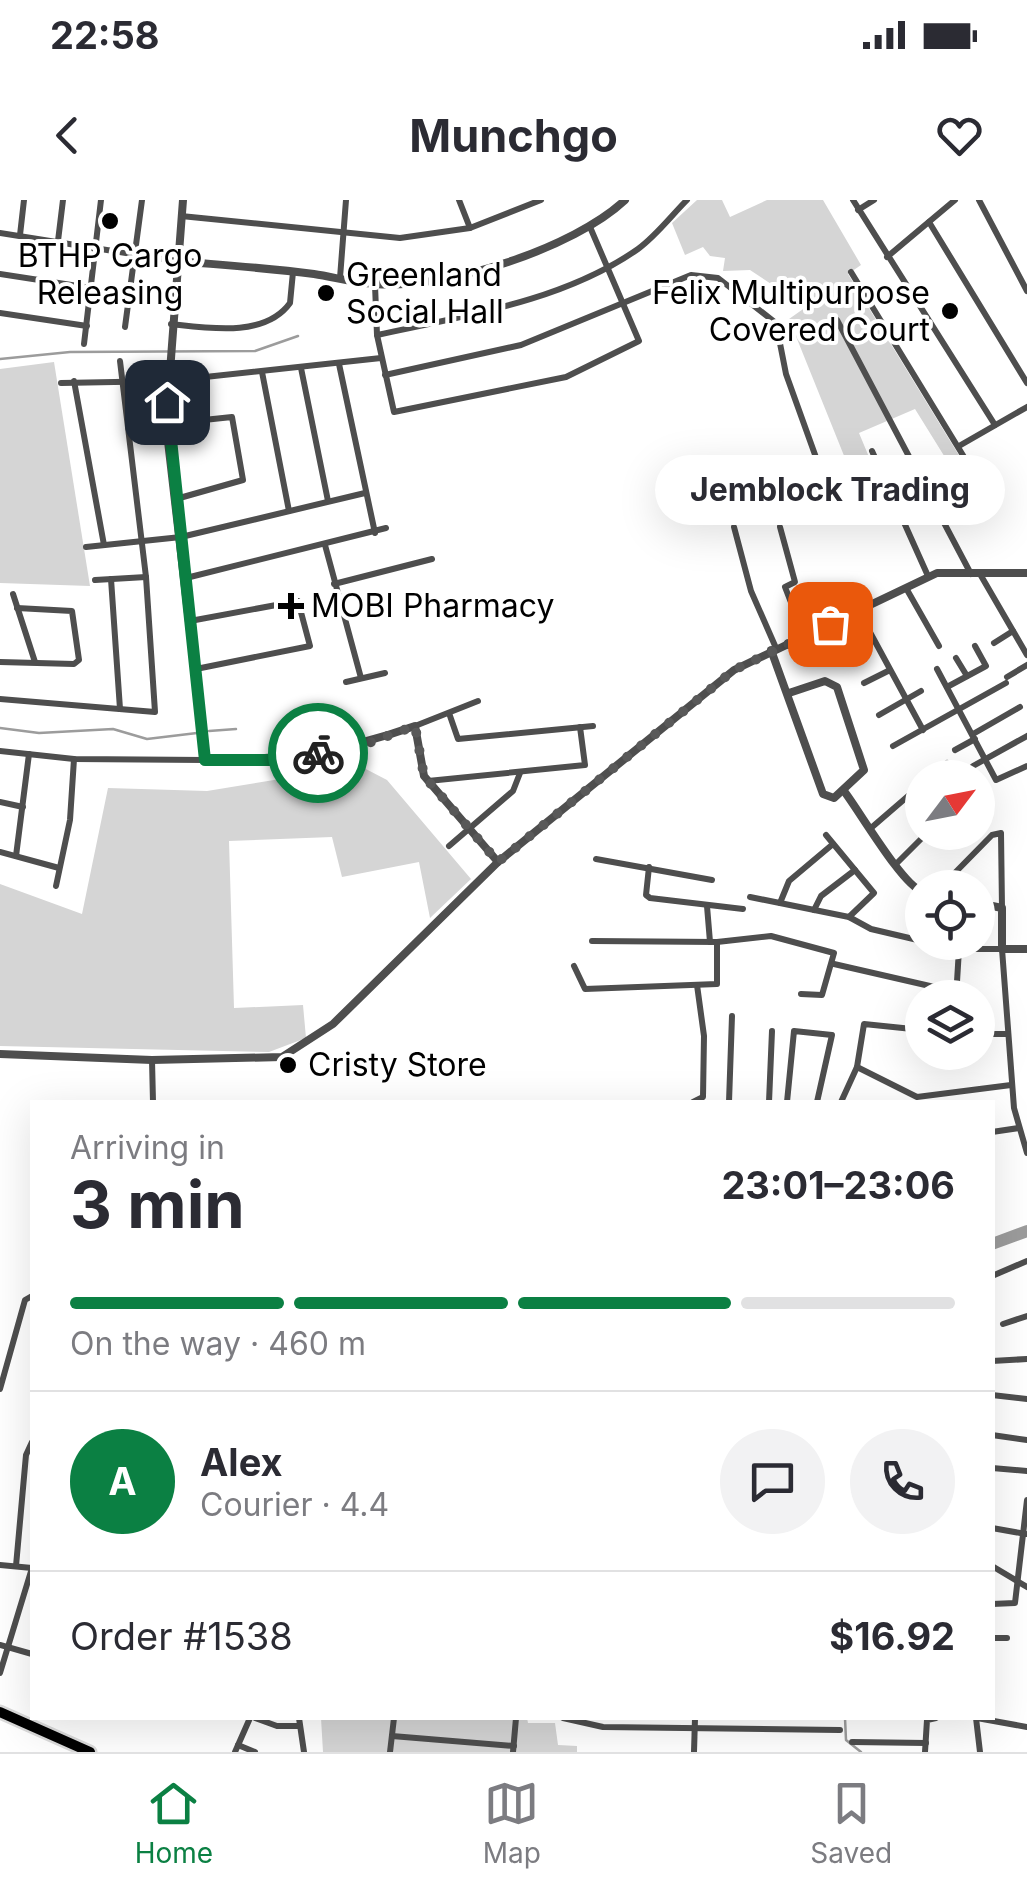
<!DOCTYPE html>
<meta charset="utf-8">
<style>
body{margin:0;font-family:Inter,sans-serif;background:#f2f2f3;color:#2b2b33;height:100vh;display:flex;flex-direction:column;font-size:38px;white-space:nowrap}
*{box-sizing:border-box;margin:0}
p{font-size:32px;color:#7c7c81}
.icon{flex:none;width:55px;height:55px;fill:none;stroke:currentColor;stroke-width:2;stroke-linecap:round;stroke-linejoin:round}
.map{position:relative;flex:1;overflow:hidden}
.details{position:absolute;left:30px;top:900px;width:965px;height:620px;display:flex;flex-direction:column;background:#fff;border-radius:0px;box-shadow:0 10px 40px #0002}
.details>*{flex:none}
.needle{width:65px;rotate:58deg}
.controls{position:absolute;left:905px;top:560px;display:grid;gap:20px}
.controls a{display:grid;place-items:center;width:90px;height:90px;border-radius:50%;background:#fff;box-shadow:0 10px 40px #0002;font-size:50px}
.pin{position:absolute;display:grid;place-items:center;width:85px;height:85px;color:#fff;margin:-42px;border-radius:20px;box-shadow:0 5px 15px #0006}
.courier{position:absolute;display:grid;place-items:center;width:100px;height:100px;margin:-50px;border:8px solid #0b8043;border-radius:50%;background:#fff;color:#222;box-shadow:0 2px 12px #0007}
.bubble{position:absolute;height:70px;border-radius:35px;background:#fff;box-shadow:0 10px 40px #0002;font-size:32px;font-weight:700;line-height:70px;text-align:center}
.overview em{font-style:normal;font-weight:700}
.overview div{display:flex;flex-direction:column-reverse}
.overview{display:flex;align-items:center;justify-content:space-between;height:170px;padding:0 40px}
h1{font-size:65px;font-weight:700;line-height:75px}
.bar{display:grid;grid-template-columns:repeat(4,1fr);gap:15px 10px;align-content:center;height:120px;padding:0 40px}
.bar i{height:12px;border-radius:8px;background:#e1e1e2}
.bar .active{background:#0b8043}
.bar p{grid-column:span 4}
.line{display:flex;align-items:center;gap:25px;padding:0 40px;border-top:2px solid #e1e1e2}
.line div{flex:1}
.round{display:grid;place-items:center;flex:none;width:105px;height:105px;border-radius:52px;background:#f2f2f3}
.status{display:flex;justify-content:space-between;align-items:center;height:70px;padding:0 50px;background:#fff;direction:ltr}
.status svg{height:28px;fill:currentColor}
header{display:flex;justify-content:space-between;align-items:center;height:130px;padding:0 40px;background:#fff;font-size:45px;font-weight:700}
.dock{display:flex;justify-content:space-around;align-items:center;height:140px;border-top:2px solid #e1e1e2;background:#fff;font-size:28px;color:#7c7c81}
.dock a{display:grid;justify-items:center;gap:5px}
.dock .active{color:#0b8043}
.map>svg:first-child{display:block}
</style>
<div class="status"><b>22:58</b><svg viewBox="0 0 49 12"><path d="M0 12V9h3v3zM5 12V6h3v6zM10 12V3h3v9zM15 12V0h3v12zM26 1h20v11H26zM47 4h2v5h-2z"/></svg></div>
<header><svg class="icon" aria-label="back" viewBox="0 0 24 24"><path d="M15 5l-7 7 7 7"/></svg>Munchgo<svg class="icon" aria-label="heart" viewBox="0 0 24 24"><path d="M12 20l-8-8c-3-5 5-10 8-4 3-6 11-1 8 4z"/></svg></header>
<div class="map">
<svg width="1027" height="1552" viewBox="0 0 1027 1552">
<rect width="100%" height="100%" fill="#fff"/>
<!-- green -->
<g fill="#d5d5d5">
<path d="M697 0H722L730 17 767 0H823L861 65 848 74 985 298 974 304 915 209 859 233 874 269 853 278 789 119 806 107 750 70 723 71 725 58 710 56 703 47 685 55 672 23Z"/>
<path d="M54 162 90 386 0 383V169Z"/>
<path d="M360 566 387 580 471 679 430 718 419 662 342 677 332 637 229 641 234 808 303 805 306 838 269 852 0 846V684L82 714 108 588 207 591Z"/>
<path d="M321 1518H527L528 1523H555L558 1545 577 1546V1552H323Z"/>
</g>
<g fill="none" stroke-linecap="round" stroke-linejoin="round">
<!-- stream -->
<g stroke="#9c9c9c" stroke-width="2.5">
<path d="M0 159 70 152 255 151 298 136"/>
<path d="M0 528 39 533 113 529 147 539 197 533"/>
<path d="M209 531 236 529"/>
<path d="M845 1518 846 1540 861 1552"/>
</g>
<!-- river -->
<path stroke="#9c9c9c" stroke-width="12" d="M992 1044 1027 1031"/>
<defs>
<path id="primary" d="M0 1512 90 1552"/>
</defs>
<!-- primary casing -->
<use href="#primary" stroke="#dbdbdb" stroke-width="15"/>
<!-- minor -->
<g stroke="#4e4e4e" stroke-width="6">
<path d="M459 0 470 28"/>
<path d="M853 0 995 225"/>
<path d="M979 0 1027 91"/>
<path d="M858 10 874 0"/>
<path d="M181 16 400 38 470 28 541 0"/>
<path d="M929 22 1027 183"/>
<path d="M0 33 176 61"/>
<path d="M20 35 24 0"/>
<path d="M58 41 63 0"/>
<path d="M887 57 955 0"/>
<path d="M851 72 986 293"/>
<path d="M0 74 91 88"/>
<path d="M340 78 346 0"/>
<path d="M375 85 377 135 394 212 566 177 639 141 590 27"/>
<path d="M0 113 87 126"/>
<path d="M837 120 971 374"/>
<path d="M171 124C207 128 265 138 290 103L293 72"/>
<path d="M125 127 142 0"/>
<path d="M377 135C464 116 564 101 638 49 656 36 671 16 687 0"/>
<path d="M84 144 101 0"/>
<path d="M339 164 375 333"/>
<path d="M301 168 328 301"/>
<path d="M262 172 289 311"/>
<path d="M385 175 521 145 691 75 718 78 776 123 786 174 832 302"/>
<path d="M74 181 104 345"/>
<path d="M61 183 168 181 381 158"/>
<path d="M166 224 232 217 243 280 176 299"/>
<path d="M959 246 1027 207"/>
<path d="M872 251 928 376"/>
<path d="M820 306 850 297"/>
<path d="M734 327 751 391 776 448"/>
<path d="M780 327 795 382 785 387 804 436"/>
<path d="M325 345 361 478"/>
<path d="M86 347 181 337 365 293"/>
<path d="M980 374 1027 455"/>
<path d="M186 378 386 328"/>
<path d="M111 379 120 509"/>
<path d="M95 380 146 377"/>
<path d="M334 384 432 359"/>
<path d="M906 388 939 446"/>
<path d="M13 394 35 462"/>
<path d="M859 412 923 530"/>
<path d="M190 421 298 401 310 446 196 469"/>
<path d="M994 443 1013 431"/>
<path d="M956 458 967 476"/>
<path d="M0 462 74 464 79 460 72 411 17 408"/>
<path d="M937 469 996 580 1027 566"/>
<path d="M1007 477 1027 465"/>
<path d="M346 482 385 473"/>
<path d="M864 483 890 470"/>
<path d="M947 487 986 466 975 446"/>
<path d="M0 499 155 512 146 377 120 161"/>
<path d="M449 513 458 539 593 526"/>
<path d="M879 515 921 491"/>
<path d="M415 526 478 501"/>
<path d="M973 534 1020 507"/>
<path d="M893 546 1006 483"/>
<path d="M955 550 975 539"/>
<path d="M0 551 74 559 205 560"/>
<path d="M973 566 1027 536"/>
<path d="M942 568 953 578"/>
<path d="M931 578 947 563"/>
<path d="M428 581 585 565 580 527"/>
<path d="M0 602 23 607"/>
<path d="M871 628 922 584"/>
<path d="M826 635 874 693 849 717"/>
<path d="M449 646 513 591 520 573"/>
<path d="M0 652 59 668"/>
<path d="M16 656 29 554"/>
<path d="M596 659 712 680"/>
<path d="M897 663 928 632"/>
<path d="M649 667 646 695 650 698 743 709"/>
<path d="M56 686 70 620 74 559"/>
<path d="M940 688 992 635 1001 633 1002 708"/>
<path d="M750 697 849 717 871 729 922 741"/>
<path d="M780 703 789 681 833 644"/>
<path d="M707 706 710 742"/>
<path d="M814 710 821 696 855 670"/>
<path d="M592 741 717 742 771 736 834 753 822 795 801 794"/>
<path d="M930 742 959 749H1002L1014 908 1027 953"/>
<path d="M834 764 956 792"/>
<path d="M574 766 585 789 717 784V742"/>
<path d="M956 798 959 749"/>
<path d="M978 834H1008"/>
<path d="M152 860 153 902"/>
<path d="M857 867 917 897 1011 885"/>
<path d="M693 902 703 897 704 836 697 785"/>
<path d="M729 902 732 816"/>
<path d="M769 902 772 831"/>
<path d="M787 902 794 831 832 835 817 902"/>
<path d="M841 902 857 867 864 824 922 830"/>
<path d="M992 932 1019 928"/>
<path d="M992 1076 1027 1061"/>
<path d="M1003 1124 1027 1116"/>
<path d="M992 1161 1027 1159"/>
<path d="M0 1189 25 1100 32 1096"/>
<path d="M992 1195 1027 1199"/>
<path d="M992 1235 1027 1240"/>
<path d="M992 1268 1027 1271"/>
<path d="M992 1328 1026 1334"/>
<path d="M0 1365 32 1368"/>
<path d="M16 1366 26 1255 32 1242"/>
<path d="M992 1366 1027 1387"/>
<path d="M992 1404 1015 1403 1027 1300"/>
<path d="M992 1438H1007"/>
<path d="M0 1445 32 1454"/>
<path d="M0 1473 32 1368"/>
<path d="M255 1518 277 1526H300"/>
<path d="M299 1518 304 1552"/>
<path d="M563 1518 603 1527 840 1530"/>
<path d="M976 1518 980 1552"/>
<path d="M977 1518 1027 1527"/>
<path d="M392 1536 514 1546"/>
<path d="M852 1542 926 1543"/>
<path d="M238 1545 255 1552"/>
<path d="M235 1552 250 1518"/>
<path d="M390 1552 394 1518"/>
<path d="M513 1552 516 1518"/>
<path d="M694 1552 695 1518"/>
<path d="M925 1552 927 1520 936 1518"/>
</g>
<!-- tertiary -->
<g stroke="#4e4e4e" stroke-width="8">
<path d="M183 0 166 224 205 560C279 561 345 551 415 526L424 576 498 662"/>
<path d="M176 61C222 65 268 68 314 74 334 77 354 83 375 84 446 90 574 48 625 0"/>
<path d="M771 450 823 594 834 598 864 570 837 487 825 481 789 493"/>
<path d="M844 591C860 612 903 686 922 691"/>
<path d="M978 703 1002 708V749H1027"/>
<path d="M0 854 152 860 282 857 333 824 498 662 734 470 937 373H1027"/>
</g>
<!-- primary -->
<use href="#primary" stroke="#000" stroke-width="10"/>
</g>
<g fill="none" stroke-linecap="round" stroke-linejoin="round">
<!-- done -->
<path stroke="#595959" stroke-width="10" stroke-dasharray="0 18" d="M318 553 363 545 415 526 424 576 498 662 734 470 830 424"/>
<!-- route -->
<path stroke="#0b8043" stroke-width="12" d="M167 202 205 560H272L318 553"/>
</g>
<!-- markers -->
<g fill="#000" stroke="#fff" stroke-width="4">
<circle cx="110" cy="21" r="10"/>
<circle cx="326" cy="93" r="10"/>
<circle cx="950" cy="111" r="10"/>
<path d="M286 391h10v10h10v10h-10v10h-10v-10h-10v-10h10z"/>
<circle cx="288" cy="865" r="10"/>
</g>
<g text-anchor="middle" stroke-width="8" stroke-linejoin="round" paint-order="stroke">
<!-- poi labels -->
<g font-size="32" fill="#000" stroke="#fff" text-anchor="start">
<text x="110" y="67" text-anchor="middle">BTHP Cargo<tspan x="110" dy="37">Releasing</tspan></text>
<text x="346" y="86">Greenland<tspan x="346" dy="37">Social Hall</tspan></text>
<text x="930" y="104" text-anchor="end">Felix Multipurpose<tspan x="930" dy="37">Covered Court</tspan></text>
<text x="311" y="417">MOBI Pharmacy</text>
<text x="308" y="876">Cristy Store</text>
</g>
</g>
</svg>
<div class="controls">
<a><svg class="needle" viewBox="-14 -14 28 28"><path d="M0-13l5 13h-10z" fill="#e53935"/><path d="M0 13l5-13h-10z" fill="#7c7c81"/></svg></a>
<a><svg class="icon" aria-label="locate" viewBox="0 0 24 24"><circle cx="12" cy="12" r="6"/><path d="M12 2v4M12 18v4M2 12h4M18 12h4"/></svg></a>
<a><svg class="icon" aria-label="layers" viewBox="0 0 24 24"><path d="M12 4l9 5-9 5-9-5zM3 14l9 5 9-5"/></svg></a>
</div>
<div class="pin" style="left:830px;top:424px;background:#ea580c"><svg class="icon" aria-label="bag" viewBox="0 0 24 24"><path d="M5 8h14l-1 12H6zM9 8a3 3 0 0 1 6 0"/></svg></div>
<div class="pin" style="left:167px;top:202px;background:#1f2937"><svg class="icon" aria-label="home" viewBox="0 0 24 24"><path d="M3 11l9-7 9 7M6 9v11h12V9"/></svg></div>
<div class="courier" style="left:318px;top:553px"><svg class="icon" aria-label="bike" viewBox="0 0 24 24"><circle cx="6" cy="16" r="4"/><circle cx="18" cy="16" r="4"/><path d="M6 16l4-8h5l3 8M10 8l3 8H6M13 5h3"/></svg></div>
<div class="bubble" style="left:655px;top:255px;width:350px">Jemblock Trading</div>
<section class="details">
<div class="overview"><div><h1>3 min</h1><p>Arriving in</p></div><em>23:01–23:06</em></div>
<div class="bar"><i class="active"></i><i class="active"></i><i class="active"></i><i></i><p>On the way · 460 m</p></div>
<div class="line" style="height:180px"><b class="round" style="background:#0b8043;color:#fff">A</b><div><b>Alex</b><p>Courier · 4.4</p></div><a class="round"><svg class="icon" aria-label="chat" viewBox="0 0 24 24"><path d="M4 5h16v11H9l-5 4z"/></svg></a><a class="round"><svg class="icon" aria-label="phone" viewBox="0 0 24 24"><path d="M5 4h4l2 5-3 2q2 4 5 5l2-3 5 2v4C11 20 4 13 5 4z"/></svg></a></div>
<div class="line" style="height:130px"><div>Order #1538</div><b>$16.92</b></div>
</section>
</div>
<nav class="dock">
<a class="active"><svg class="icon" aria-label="home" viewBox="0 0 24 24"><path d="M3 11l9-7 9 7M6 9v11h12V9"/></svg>Home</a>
<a><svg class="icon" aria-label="map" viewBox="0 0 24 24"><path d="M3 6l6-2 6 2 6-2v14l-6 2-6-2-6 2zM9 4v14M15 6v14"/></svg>Map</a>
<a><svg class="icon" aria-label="saved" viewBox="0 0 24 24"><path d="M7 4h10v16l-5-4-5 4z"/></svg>Saved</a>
</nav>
